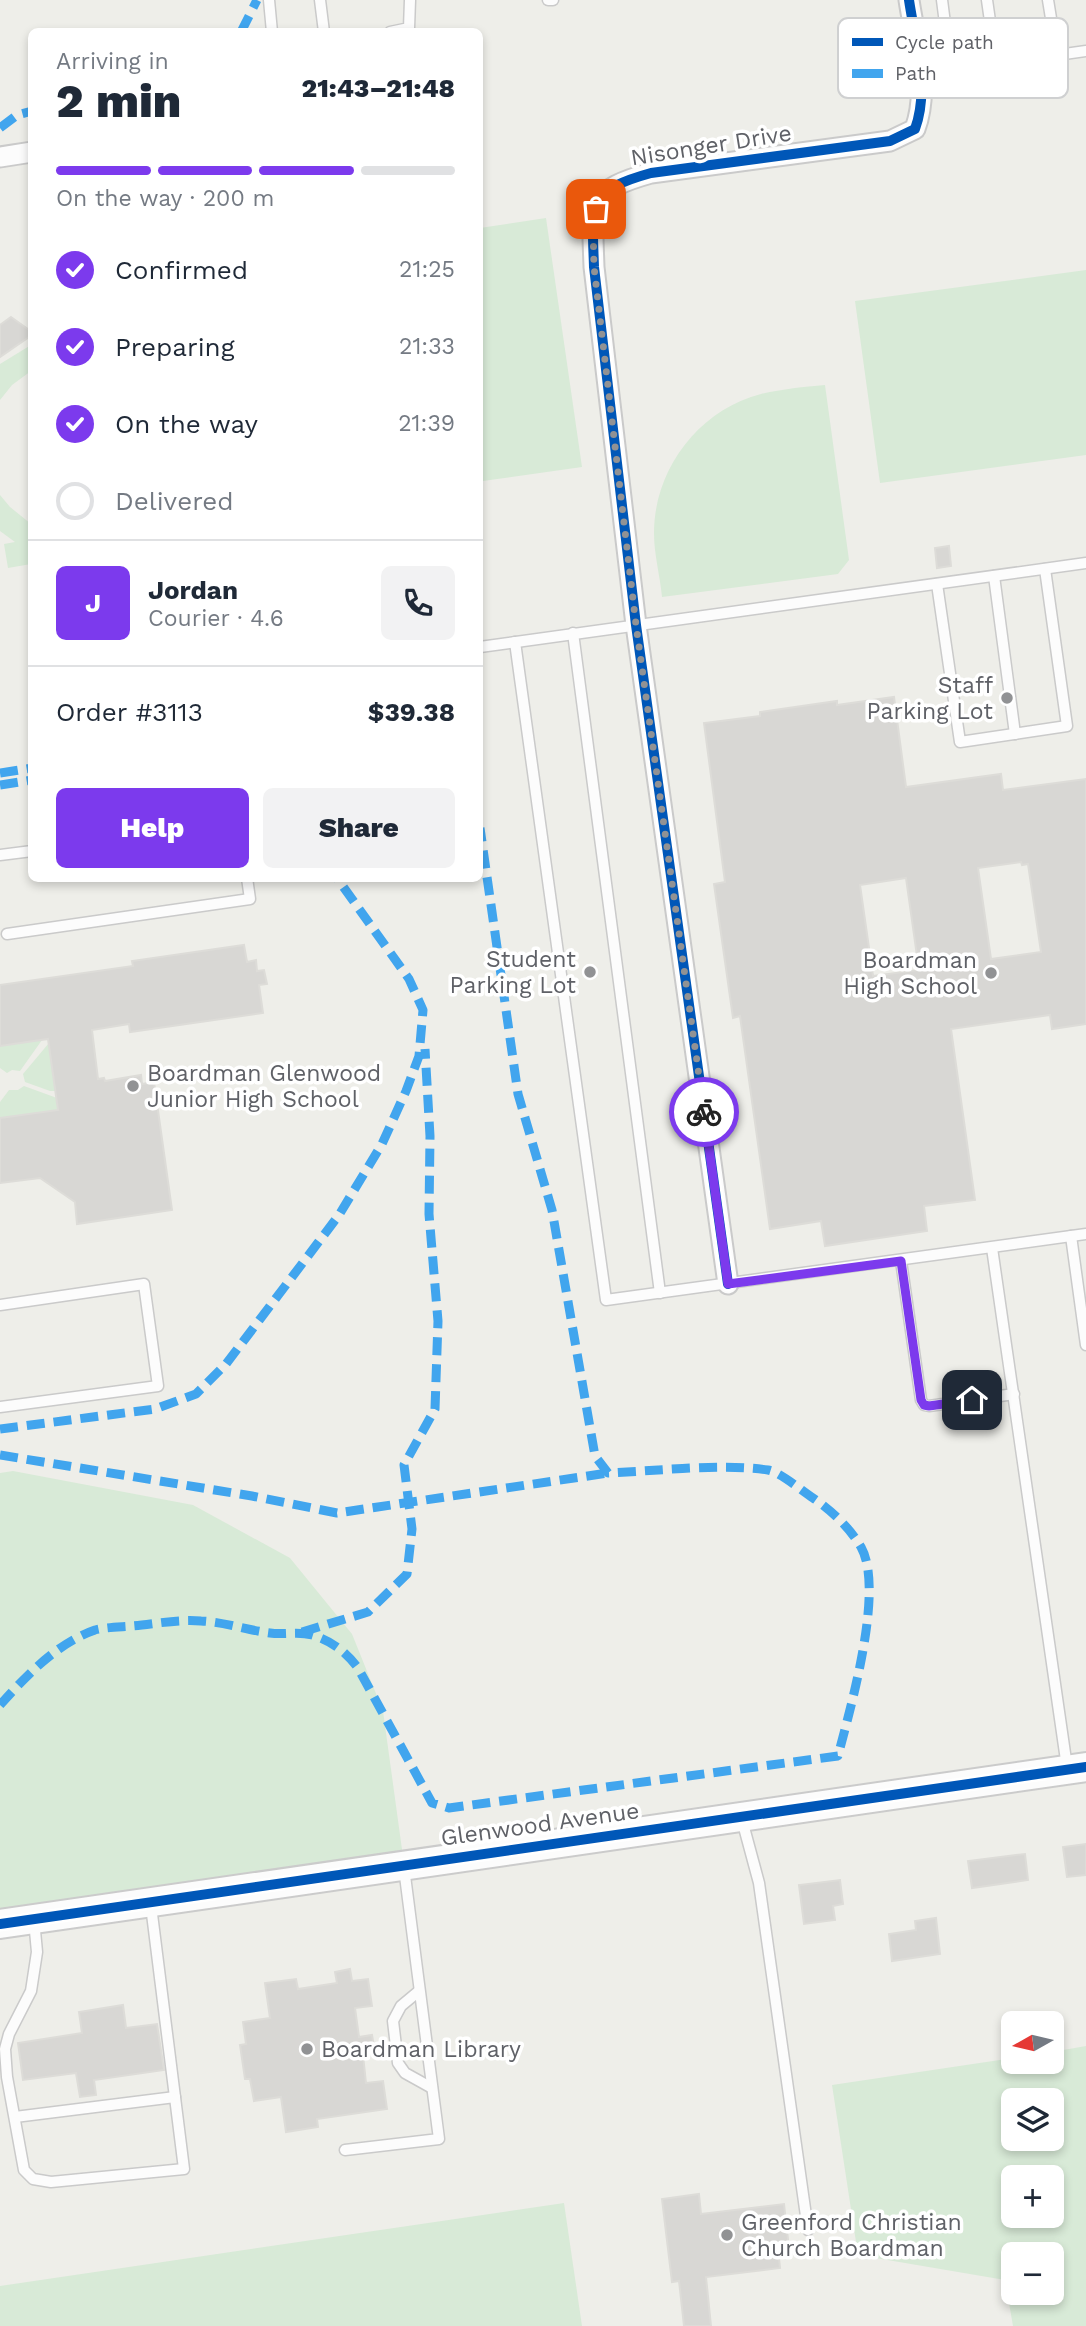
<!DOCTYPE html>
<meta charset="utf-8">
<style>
body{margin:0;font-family:"Work Sans",sans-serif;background:#f2f2f3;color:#1f2937;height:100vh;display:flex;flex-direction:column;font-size:26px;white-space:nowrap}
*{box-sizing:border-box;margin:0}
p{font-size:23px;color:#747a83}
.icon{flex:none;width:38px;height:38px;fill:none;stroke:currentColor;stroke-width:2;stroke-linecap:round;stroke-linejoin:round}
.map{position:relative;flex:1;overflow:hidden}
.details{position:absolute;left:28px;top:28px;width:455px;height:854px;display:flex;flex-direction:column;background:#fff;border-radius:10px;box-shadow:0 4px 10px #0003}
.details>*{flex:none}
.needle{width:46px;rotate:262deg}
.fabs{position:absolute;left:1001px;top:2011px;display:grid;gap:14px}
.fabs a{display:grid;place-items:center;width:63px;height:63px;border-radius:10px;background:#fff;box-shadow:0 4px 10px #0003;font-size:35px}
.pin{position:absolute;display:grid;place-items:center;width:60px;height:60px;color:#fff;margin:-30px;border-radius:14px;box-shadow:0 4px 10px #0006}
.courier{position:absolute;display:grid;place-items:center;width:70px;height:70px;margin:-35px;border:5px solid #7c3aed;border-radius:50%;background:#fff;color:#222;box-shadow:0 2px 9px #0007}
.overview em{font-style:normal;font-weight:800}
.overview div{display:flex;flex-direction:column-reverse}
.overview{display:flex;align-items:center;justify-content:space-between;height:119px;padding:0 28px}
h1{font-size:46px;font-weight:800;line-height:52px}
.bar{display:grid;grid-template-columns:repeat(4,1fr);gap:10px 7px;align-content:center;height:84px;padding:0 28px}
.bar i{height:9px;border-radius:5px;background:#e0e1e3}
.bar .on{background:#7c3aed}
.bar p{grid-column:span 4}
.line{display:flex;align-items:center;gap:18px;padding:0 28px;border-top:2px solid #e0e1e3}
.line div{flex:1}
.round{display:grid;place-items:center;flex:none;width:74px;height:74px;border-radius:10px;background:#f2f2f3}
ol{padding:0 28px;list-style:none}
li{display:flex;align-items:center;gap:21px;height:77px}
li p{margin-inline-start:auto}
li .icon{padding:7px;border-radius:50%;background:#7c3aed;color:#fff;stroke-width:4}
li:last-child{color:#747a83}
li i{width:38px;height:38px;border:4px solid #e0e1e3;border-radius:50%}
.action{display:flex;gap:14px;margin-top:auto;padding:14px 28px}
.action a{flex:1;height:80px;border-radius:10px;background:#7c3aed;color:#fff;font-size:28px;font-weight:800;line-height:80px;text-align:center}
.action a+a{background:#f2f2f3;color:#1f2937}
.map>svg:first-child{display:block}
</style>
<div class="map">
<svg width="1086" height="2326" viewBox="0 0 1086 2326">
<rect width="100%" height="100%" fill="#eeeee9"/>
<!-- green -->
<g fill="#d8ead7" fill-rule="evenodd">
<path d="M546 218 582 467 483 481 480 455V228Z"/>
<path d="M1086 270V455L880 483 855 301Z"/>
<path d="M31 345V371L12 385 0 400V364Z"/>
<path d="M825 385 849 560 838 574 662 597C660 575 654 555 654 533 654 469 699 410 761 394 782 389 803 387 825 385Z"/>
<path d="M0 495 10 507 31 524V564L8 568 4 544 15 542 0 531Z"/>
<path d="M42 1040 20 1071 12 1070 7 1073 0 1068V1046Z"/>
<path d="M49 1043 56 1091H50L25 1082 23 1074Z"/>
<path d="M24 1086 57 1098 58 1110 0 1118V1102L9 1090H18Z"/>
<path d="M13 1471 193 1505 290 1558 352 1634 383 1711 404 1864 0 1924V1473Z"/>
<path d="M1086 2046V2326H1013L1005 2280 858 2255 832 2085 1013 2058V2062H1052V2052ZM1013 2100H1052V2138H1013ZM1013 2177H1052V2216H1013ZM1013 2254H1052V2292H1013Z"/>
<path d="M564 2203 582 2326H0V2286Z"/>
</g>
<!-- building -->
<g fill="#d8d7d4" stroke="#dddcd8" stroke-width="2" fill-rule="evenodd">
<path d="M11 317 32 332V335L0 357V325Z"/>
<path d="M949 546 951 566 937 568 935 548Z"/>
<path d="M894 697 906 787 1001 774 1003 790 1086 779V1024L1052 1029 1050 1015 951 1029 975 1200 924 1206 927 1231 825 1246 821 1221 770 1229 740 1016 733 1018 714 884 725 882 704 723 760 716V712L837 701V705ZM1021 862 1022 865 1028 864 1041 952 991 959 978 868ZM906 878 919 970 873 976 860 885Z"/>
<path d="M244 945 247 962 256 960 257 971 264 970 267 984 259 985 263 1013 130 1032 129 1024 92 1030 98 1079 104 1078 105 1081 141 1075 142 1084 154 1082 172 1210 77 1224 75 1202 40 1178 0 1183V1118L58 1110 48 1039 0 1046V985L133 966 132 961Z"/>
<path d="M1086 1844V1875L1067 1877 1063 1847Z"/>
<path d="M1025 1854 1028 1880 972 1888 968 1861Z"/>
<path d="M840 1880 843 1904 833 1906 835 1920 804 1924 799 1885Z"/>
<path d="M936 1918 940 1954 892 1961 889 1934 916 1930 915 1921Z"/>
<path d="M350 1969 352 1981 368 1979 372 2006 355 2008 359 2037 372 2035 375 2053 363 2055 366 2083 383 2081 387 2109 317 2119 318 2127 286 2132 281 2097 254 2101 250 2079H245L240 2045 246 2044 243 2022 270 2018 265 1983 296 1979 298 1989 337 1983 335 1972Z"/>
<path d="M123 2005 126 2028 157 2024 164 2070 94 2080 96 2095 80 2097 76 2073 23 2080 18 2043 82 2033 79 2012Z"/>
<path d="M699 2194 701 2214 784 2204 790 2257 779 2258 780 2268 706 2277 711 2326H684L679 2281 672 2282 662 2199Z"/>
</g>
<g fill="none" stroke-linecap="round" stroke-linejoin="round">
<defs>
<g id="lane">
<path d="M269 0 272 32"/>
<path d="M320 0 324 32"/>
<path d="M548 0H553"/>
<path d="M942 0 951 70 1086 51"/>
<path d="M987 0 996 63"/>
<path d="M1048 0 1057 55"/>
<path d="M390 32 409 28 410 0"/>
<path d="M994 576 1015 734"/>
<path d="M937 584 960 742 1067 726 1045 569"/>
<path d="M573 633 660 1293"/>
<path d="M515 642 606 1300 1086 1234"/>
<path d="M480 647 1086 563"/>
<path d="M0 855 32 851"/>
<path d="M7 934 250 899 247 878"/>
<path d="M1071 1236 1086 1345"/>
<path d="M992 1248 1067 1767"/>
<path d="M901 1261 921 1400 924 1405 929 1406 1014 1394"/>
<path d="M0 1305 144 1284 158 1386 0 1407"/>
<path d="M742 1820 759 1883 808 2230"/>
<path d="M34 1920 37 1952 31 1991 9 2034 5 2049 7 2077 24 2170 33 2179 51 2182 184 2169 151 1906"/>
<path d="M419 1991 401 2006 393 2021 398 2063 405 2073 432 2088"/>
<path d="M15 2117 175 2097"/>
<path d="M345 2150 439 2139 404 1868"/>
</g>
<g id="street">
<path d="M0 157 32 152"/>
<path d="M728 1284 636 625 594 267C592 205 586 191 651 173L890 141 915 129C930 89 915 41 909 0"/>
</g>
<path id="secondary" d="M0 1924 1086 1767"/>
</defs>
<!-- lane casing -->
<use href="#lane" stroke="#cacaca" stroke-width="13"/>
<!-- street casing -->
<use href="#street" stroke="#cacaca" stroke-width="23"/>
<!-- secondary casing -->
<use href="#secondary" stroke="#cbcbcb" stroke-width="32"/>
<!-- lane -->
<use href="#lane" stroke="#fcfcfc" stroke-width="10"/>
<!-- street -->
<use href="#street" stroke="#fcfcfc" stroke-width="19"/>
<!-- secondary -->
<use href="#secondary" stroke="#fcfcfc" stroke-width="28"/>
<!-- quiet -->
<g stroke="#41a5ee" stroke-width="9" stroke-dasharray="18 9" stroke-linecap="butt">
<path d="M241 32 257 0"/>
<path d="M0 128 17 115 32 111"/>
<path d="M0 773 32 768"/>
<path d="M0 785 32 780"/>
<path d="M0 1429 155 1409 196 1394 226 1364 339 1215 382 1144 406 1091 419 1056 423 1010 409 979 337 878"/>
<path d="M0 1455 252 1496 337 1513 608 1473"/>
<path d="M302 1632 368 1612 407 1574 412 1529 404 1465 435 1409 438 1321 429 1214 430 1136 425 1049"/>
<path d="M0 1705C26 1676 57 1643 95 1630 107 1627 121 1627 132 1626 155 1624 178 1619 201 1621 224 1622 247 1630 270 1633 284 1635 298 1631 312 1635 332 1641 346 1652 358 1668L432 1803 449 1808 838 1756C850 1709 885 1590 861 1547 850 1528 831 1510 813 1498 802 1491 780 1472 768 1470 721 1463 657 1471 608 1473L595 1456 552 1210 518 1094 480 828"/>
</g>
<defs>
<g id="cycleway">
<path d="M728 1284 636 625 594 267C592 205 586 191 651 173L890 141 915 129C930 89 915 41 909 0"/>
<path d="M0 1924 1086 1767"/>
</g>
</defs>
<!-- cycleway casing -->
<use href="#cycleway" stroke="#fff" stroke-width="15"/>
<!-- cycleway -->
<use href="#cycleway" stroke="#0057b8" stroke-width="10"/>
</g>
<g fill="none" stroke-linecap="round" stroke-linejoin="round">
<!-- done -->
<path stroke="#919294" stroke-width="7" stroke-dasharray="0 12.6" d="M596 209 593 227 594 267 636 625 704 1112"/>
<!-- route -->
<path stroke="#7c3aed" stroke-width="9" d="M704 1112 728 1284 901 1261 921 1400 924 1405 929 1406 972 1400"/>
</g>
<!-- markers -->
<g fill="#919294" stroke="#fff" stroke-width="2.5">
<circle cx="1007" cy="698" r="7"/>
<circle cx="590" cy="972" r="7"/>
<circle cx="991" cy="973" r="7"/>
<circle cx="133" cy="1086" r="7"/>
<circle cx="307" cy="2049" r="7"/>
<circle cx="727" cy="2235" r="7"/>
</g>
<g text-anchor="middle" stroke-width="7" stroke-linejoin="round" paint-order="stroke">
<!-- street labels -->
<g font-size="23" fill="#5f6167" stroke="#fff">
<text transform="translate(711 145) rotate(-9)" y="8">Nisonger Drive</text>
<text transform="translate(540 1824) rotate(-8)" y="8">Glenwood Avenue</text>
</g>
<!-- poi labels -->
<g font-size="23" fill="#5f6167" stroke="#fff" text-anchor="end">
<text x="993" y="693">Staff<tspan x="993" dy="26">Parking Lot</tspan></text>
<text x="576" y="967">Student<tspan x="576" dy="26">Parking Lot</tspan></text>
<text x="977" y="968">Boardman<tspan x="977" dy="26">High School</tspan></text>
<text x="147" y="1081" text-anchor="start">Boardman Glenwood<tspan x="147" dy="26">Junior High School</tspan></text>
<text x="321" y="2057" text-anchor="start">Boardman Library</text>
<text x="741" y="2230" text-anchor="start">Greenford Christian<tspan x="741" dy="26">Church Boardman</tspan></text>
</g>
</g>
<!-- legend -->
<rect x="838" y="18" width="230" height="80" rx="10" fill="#fff" stroke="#cfd0d1" stroke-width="2"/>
<rect x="852" y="38" width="31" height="8" fill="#0057b8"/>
<rect x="852" y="69" width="31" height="9" fill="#41a5ee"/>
<g font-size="19" fill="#5f6167">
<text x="895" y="49">Cycle path</text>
<text x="895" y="80">Path</text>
</g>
</svg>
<div class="fabs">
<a><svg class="needle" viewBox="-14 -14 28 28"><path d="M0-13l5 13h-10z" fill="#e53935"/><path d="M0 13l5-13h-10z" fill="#747a83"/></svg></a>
<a><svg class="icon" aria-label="layers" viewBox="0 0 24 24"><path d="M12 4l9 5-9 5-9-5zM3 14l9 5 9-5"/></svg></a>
<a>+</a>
<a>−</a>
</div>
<div class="pin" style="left:596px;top:209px;background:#ea580c"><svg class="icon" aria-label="bag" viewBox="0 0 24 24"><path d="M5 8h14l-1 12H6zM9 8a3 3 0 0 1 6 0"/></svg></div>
<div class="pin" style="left:972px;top:1400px;background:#1f2937"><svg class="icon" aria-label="home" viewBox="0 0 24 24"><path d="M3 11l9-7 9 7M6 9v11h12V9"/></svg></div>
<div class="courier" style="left:704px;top:1112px"><svg class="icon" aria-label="bike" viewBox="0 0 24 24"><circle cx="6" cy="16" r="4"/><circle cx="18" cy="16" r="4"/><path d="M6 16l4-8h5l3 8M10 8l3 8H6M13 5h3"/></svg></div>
<section class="details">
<div class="overview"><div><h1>2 min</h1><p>Arriving in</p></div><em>21:43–21:48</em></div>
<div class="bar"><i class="on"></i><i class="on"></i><i class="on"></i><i></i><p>On the way · 200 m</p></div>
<ol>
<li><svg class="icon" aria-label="check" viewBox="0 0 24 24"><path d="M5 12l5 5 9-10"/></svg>Confirmed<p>21:25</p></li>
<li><svg class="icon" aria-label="check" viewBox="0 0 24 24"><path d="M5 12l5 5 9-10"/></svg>Preparing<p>21:33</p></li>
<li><svg class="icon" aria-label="check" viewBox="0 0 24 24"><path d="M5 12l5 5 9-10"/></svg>On the way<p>21:39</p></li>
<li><i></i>Delivered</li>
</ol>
<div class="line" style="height:126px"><b class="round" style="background:#7c3aed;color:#fff">J</b><div><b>Jordan</b><p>Courier · 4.6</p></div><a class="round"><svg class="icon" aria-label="phone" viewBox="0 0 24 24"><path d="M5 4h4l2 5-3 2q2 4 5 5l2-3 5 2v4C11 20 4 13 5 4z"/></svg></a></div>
<div class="line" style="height:91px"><div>Order #3113</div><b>$39.38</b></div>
<div class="action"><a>Help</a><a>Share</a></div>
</section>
</div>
